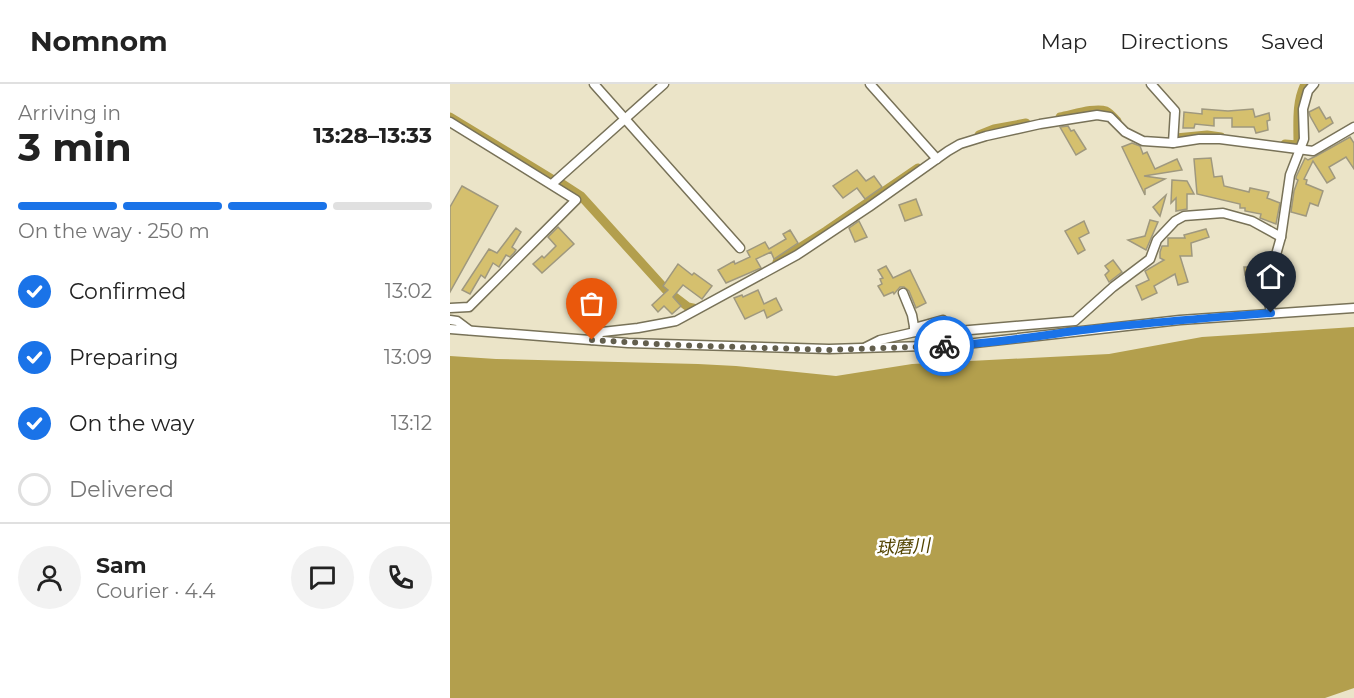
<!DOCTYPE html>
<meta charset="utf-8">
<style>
body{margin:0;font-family:Montserrat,"Noto Sans JP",sans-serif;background:#f2f2f2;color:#222;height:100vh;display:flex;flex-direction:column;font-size:22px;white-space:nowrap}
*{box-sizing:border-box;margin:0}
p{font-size:20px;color:#767676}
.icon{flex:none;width:33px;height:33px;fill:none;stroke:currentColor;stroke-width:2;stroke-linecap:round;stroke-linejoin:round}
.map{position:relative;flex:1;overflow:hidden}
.side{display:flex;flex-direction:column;background:#fff;width:450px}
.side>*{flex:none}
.pin{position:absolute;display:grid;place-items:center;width:51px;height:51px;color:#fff;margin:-62px -26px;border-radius:50% 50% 50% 0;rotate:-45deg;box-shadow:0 0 6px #0007}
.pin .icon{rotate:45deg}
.courier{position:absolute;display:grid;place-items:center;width:60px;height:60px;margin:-30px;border:4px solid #1a73e8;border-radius:50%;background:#fff;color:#222;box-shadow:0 2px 8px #0007}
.summary em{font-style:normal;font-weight:700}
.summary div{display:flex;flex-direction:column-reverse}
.summary{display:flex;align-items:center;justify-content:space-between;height:102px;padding:0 18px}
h1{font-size:39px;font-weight:700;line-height:45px}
.bar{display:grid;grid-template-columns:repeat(4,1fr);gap:9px 6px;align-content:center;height:72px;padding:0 18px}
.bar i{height:8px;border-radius:4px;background:#e0e0e0}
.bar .current{background:#1a73e8}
.bar p{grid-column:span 4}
.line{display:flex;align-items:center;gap:15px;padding:0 18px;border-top:2px solid #e0e0e0}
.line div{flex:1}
.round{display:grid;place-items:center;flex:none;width:63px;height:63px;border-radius:32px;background:#f2f2f2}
ol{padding:0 18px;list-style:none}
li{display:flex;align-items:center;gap:18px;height:66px}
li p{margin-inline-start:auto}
li .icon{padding:6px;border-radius:50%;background:#1a73e8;color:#fff;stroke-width:4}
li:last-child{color:#767676}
li i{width:33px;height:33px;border:3px solid #e0e0e0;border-radius:50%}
header{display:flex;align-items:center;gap:36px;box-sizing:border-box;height:84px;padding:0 30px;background:#fff;border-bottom:2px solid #e0e0e0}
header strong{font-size:28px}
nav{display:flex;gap:33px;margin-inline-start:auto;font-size:21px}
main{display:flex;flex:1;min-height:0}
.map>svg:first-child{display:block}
</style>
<header>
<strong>Nomnom</strong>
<nav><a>Map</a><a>Directions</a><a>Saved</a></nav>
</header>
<main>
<section class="side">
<div class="summary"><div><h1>3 min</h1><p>Arriving in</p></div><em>13:28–13:33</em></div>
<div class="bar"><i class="current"></i><i class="current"></i><i class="current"></i><i></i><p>On the way · 250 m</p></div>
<ol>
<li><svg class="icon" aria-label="check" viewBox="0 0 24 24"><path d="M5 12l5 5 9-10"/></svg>Confirmed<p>13:02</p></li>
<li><svg class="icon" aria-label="check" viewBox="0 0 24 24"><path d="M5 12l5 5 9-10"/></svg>Preparing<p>13:09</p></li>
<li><svg class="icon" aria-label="check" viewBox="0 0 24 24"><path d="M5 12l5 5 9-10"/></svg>On the way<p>13:12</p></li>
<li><i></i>Delivered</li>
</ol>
<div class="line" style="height:108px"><a class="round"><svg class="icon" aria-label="person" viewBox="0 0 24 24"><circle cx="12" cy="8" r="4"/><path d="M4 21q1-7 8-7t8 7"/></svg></a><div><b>Sam</b><p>Courier · 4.4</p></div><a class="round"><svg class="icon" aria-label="chat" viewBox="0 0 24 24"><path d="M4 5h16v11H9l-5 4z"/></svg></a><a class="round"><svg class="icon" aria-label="phone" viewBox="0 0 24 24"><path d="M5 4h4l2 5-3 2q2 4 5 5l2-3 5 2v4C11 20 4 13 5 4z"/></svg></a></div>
</section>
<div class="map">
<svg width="904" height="614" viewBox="0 0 904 614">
<rect width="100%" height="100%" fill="#ebe4c8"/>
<!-- water -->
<path fill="#b39f4d" d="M904 243V604L875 614H0V272L46 275 248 280 286 282 386 292 462 280 659 270 752 253Z"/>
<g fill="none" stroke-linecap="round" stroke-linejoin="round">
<!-- canal -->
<g stroke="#b39f4d" stroke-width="9">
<path d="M0 33 102 95"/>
<path d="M610 33C622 31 645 23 656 27 660 29 664 34 667 37"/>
<path d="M529 51 544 45 576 39"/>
<path d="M726 54 757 51 771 53"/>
<path d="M835 60 847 61 848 59C848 39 846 18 855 0"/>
<path d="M111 99 131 112 217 207 238 223 247 225 251 223"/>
<path d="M327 178 376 147 468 84"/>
</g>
</g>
<!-- building -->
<g fill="#d5c06e" stroke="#9f987e" stroke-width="1.5">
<path d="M869 23 876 35 880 33 883 39 869 48 860 32 859 28Z"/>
<path d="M752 25 778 27 803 25 805 33 819 29 820 36 817 37 818 46 806 49 804 43H782V34H764V42L745 40 744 44H733L734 28 752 30Z"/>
<path d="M618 42 621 47 624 46 636 65 626 71 610 43Z"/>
<path d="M900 53 904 59V85L896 73 879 83 885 94 877 99 863 77 854 95 857 96 856 100 873 107 868 122 860 119 856 132 841 128 844 107 848 96 846 95V93L855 74 858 76 866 72Z"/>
<path d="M682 59 690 62 693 70 697 68 705 85 727 75 732 86 694 92 715 95 695 105V111L672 63Z"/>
<path d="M761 74 764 93 772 92 774 102 799 108 800 104 819 108 817 114 830 119 826 140 810 134 811 130 795 127V124H790V120L747 110 744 75Z"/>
<path d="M407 86 416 97 424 92 432 103 415 115 407 104 393 114 383 102Z"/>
<path d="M722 96 737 97 744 110H737V125L726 127V114L721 119Z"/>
<path d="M12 102 48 122 0 208V123Z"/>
<path d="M716 111 710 132 703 123Z"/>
<path d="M466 115 472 131 455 137 449 121Z"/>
<path d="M700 136 708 138 696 166 678 156 695 152Z"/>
<path d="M409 137 417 153 405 158 399 144Z"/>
<path d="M634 137 639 149 629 154 635 166 628 170 615 147Z"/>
<path d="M108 143 124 160 92 189 83 180 92 172 94 174 106 162 98 153Z"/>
<path d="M66 144 71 148 62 163 66 166 64 169 60 173 56 171 49 183 43 179 35 194 31 191 20 210 12 206 39 165 47 169Z"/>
<path d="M756 145 759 153 741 159 742 172H730L738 198 728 201 725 190 704 202 707 209 692 216 686 202 699 196 695 187 714 176 710 174V168L712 162H718V154H735L734 151Z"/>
<path d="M340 146 348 159 324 175 321 168 306 175 311 184 276 199 268 186 284 177 285 180 300 173 297 167 315 158 319 165 336 155 333 150Z"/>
<path d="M663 176 672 188 659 198 655 191 659 187 655 182Z"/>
<path d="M228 180 242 191 244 189 262 202 252 215 233 201 223 213 231 222 222 230 214 222 208 228 202 221 218 206 213 202Z"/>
<path d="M436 182 443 194 460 186 476 219 466 224 459 207 454 203H450L444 210 443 208 434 212 428 202 432 200 430 195 433 194 428 186Z"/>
<path d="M794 183H809V191H795Z"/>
<path d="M308 206 314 220 326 214 332 226 317 234 314 226 295 235 284 214 292 211 293 213Z"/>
</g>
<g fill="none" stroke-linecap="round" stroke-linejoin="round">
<defs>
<g id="street">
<path d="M144 0 290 164"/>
<path d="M420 0 487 75"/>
<path d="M701 0 725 27 723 59"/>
<path d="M0 38 126 116 19 223 0 224"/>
<path d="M102 100 214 0"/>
<path d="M453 209 462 231 465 248"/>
<path d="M821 229 818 213 822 185 831 153 840 91 854 55 853 25 858 7 864 0"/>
<path d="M0 236 7 237 19 246"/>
<path d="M464 244 493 236"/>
<path d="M0 245 178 259 379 265 507 261 730 236 904 224"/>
<path d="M142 256 152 248 188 244 226 237 347 171 419 123 498 67 510 60 536 52 590 40 647 31 660 33 675 48 693 57 723 59 749 55H770L863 67 904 43"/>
<path d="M416 263 430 256 465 248 508 247 625 237 663 203 700 175 707 156 725 137 734 132 773 129 802 137 831 153"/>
</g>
</defs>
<!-- street casing -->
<use href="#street" stroke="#787258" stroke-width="11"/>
<!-- street -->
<use href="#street" stroke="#fff" stroke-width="8"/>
</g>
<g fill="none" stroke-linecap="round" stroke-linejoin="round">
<!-- done -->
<path stroke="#635f4e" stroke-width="6" stroke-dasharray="0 10.8" d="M142 256 225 261 379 266 494 262"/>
<!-- route -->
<path stroke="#1a73e8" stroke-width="8" d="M494 262C538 260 582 253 625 247 690 239 756 234 821 229"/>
</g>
<g text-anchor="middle" stroke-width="5" stroke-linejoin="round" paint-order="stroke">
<!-- water labels -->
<g font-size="18" font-style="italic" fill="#534400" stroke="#fff">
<text transform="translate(453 463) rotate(-3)" y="6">球磨川</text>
</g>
</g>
</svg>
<div class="pin" style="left:142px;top:256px;background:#ea580c"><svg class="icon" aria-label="bag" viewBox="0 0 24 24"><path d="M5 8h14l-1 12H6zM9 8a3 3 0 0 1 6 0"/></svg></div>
<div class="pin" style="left:821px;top:229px;background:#1f2937"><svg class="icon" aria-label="home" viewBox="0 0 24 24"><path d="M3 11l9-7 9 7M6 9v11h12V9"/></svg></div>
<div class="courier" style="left:494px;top:262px"><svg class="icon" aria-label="bike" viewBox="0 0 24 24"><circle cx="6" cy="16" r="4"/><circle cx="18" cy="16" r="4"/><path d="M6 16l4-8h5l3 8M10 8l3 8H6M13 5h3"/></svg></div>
</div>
</main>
